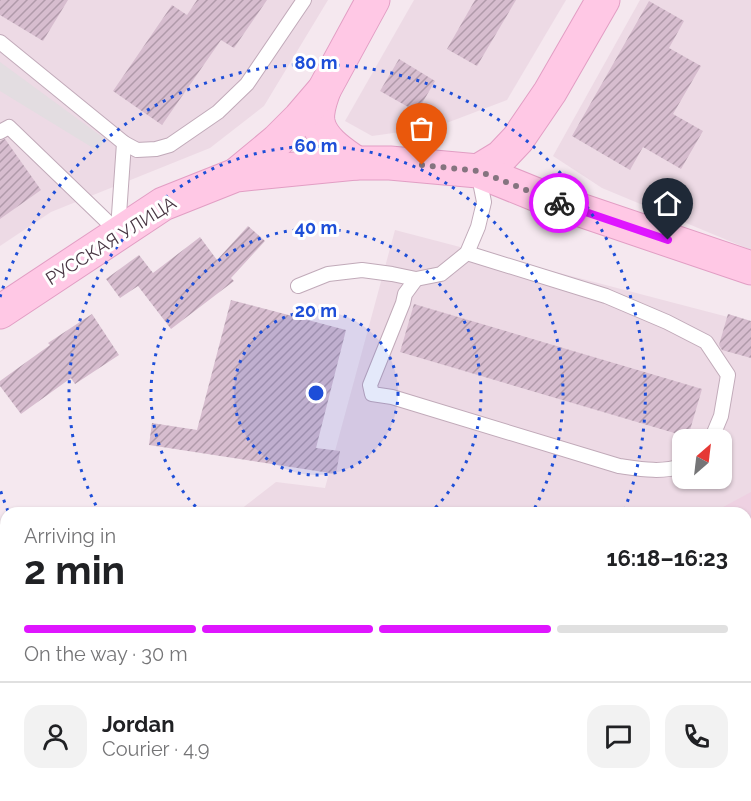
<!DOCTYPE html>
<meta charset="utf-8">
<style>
body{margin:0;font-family:Raleway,sans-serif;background:#f2f2f2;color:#202124;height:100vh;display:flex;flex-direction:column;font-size:22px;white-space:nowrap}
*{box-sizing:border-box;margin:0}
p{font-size:20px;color:#757577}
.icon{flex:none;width:33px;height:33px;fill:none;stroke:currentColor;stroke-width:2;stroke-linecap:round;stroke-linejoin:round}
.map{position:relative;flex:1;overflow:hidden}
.panel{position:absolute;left:0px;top:507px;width:752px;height:294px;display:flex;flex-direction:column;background:#fff;border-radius:18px 18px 0 0;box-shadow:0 2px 4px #0004}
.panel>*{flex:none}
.needle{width:39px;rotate:28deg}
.buttons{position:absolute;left:672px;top:429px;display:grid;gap:12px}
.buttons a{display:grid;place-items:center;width:60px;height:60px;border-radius:12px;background:#fff;box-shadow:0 2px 4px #0004;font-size:30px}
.pin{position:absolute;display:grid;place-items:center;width:51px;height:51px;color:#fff;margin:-62px -26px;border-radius:50% 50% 50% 0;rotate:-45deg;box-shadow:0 0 6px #0007}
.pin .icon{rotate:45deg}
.courier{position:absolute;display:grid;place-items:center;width:60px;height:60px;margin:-30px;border:4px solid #df15ff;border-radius:50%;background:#fff;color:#222;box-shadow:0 2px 8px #0007}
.head em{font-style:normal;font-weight:700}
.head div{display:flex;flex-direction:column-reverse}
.head{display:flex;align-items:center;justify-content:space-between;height:102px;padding:0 24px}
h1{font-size:39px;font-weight:700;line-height:45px}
.bar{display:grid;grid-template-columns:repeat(4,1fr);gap:9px 6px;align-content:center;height:72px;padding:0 24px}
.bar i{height:8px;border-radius:4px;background:#e0e0e0}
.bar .active{background:#df15ff}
.bar p{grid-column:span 4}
.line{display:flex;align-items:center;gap:15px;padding:0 24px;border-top:2px solid #e0e0e0}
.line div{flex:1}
.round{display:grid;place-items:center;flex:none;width:63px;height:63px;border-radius:18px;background:#f2f2f2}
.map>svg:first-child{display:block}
</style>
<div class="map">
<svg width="751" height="801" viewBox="0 0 751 801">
<defs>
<pattern id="building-hatch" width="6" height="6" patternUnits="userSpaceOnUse" patternTransform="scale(1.5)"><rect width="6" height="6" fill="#d7bdcf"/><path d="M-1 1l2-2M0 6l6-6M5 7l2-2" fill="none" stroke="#b09aaa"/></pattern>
</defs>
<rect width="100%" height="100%" fill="#f5e8ef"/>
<!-- residential -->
<g fill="#eddae5" fill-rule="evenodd">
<path d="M0 0H328L264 106 210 148 51 212 0 246Z"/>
<path d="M414 0H566L507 100 436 127 372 136 345 121Z"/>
<path d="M640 0H751V250L602 188 553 156Z"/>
<path d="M395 230 751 323V801H0V699L6 694V795H746V513H236L276 482 325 488ZM682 440H722V478H682Z"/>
</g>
<!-- education -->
<path fill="#eed1e2" d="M751 492V559L746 558V513H712Z"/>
<!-- parking -->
<path fill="#e3dde1" d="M0 62 105 139 98 151 0 91Z"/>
<!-- building -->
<g fill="url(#building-hatch)">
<path d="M0 0H68L43 41 0 15Z"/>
<path d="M197 0H267L234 48 221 40 162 125 113 91 172 5 187 15Z"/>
<path d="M475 0H516L477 66 447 49Z"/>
<path d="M649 1 684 21 669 48 701 66 673 114 703 131 681 169 643 147 630 170 572 136Z"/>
<path d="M399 59 435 81 417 112 380 91Z"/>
<path d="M5 139 41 190 0 219V141Z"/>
<path d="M248 226 265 241 231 278 234 281 171 329 138 286 120 298 106 279 139 255 153 273 200 237 217 260Z"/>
<path d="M231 300 346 330 316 448 340 451 336 474 149 445 152 423 197 430Z"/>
<path d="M414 304 702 389 688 437 400 352Z"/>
<path d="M92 314 119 355 75 384 71 378 21 414 0 386V381L50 345 48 343Z"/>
<path d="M728 314 751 321V358L722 350 719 345Z"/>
</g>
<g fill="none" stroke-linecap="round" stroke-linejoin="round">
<defs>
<g id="lane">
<path d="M0 42 124 143 118 229"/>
<path d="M0 132 9 127 118 232"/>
<path d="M124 143 137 150 156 149 170 145 218 112 247 84 304 0"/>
<path d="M467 253 606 296 667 322 706 342 728 375 721 416 711 440"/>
<path d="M416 279 405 294 403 303 370 385 372 394 392 397 619 466C640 469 661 473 682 466"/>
<path d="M298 286 328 274 362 270 392 274 416 279 441 274 467 253 478 227 484 202 478 172"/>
<path d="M135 795 149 801"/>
<path d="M740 795 751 798"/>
<path d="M40 801 55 795"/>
<path d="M335 801 336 795"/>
<path d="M570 801 572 795"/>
</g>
<g id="secondary">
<path d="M324 90C321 99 316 111 318 122 322 141 342 153 356 163"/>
<path d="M478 171 501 157 518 139 550 92 603 0"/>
<path d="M236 175 277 141 300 118 324 90 373 0"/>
<path d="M0 312 163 204 236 175 356 163H390L478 171 542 197 751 268"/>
</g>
</defs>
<!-- lane casing -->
<use href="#lane" stroke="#c1aab9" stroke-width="16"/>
<!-- secondary casing -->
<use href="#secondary" stroke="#e29ec4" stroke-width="35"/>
<!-- lane -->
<use href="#lane" stroke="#fff" stroke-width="14"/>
<!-- secondary -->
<use href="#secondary" stroke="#ffc8e5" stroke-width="33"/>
</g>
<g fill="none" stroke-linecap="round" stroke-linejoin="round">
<!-- done -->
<path stroke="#85747f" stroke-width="6" stroke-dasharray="0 10.8" d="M422 165 478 171 559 203"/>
<!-- route -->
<path stroke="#df15ff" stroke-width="8" d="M559 203 668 240"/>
</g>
<!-- distance rings -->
<circle cx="316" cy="393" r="82" fill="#1d4ed8" fill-opacity=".12"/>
<g fill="none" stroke="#1d4ed8" stroke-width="3" stroke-dasharray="3 6">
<circle cx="316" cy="393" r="82"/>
<path d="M202 513A165 165 0 1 1 430 513"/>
<path d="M100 513A247 247 0 1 1 532 513"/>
<path d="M8 511A330 330 0 0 1 0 489M0 297A330 330 0 1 1 624 511"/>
</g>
<g text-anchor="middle" stroke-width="6" stroke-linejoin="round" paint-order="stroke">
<!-- street labels -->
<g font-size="18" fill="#483643" stroke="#fff">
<text transform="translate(111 241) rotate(-32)" y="6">РУССКАЯ УЛИЦА</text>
</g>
</g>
<circle cx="316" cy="393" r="9" fill="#1d4ed8" stroke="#fff" stroke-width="3"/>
<g font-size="18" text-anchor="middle" font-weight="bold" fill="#1d4ed8" stroke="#fff" stroke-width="6" stroke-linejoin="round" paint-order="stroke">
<text x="316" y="69">80 m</text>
<text x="316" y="152">60 m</text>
<text x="316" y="234">40 m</text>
<text x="316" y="317">20 m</text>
</g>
</svg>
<div class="buttons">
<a><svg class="needle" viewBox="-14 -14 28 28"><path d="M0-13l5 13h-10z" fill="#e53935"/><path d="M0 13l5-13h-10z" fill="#757577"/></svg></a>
</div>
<div class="pin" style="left:422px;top:165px;background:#ea580c"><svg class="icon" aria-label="bag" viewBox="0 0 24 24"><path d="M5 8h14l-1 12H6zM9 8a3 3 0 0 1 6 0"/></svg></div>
<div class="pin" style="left:668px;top:240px;background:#1f2937"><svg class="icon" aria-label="home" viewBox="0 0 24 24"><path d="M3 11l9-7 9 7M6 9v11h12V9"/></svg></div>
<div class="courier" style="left:559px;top:203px"><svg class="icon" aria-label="bike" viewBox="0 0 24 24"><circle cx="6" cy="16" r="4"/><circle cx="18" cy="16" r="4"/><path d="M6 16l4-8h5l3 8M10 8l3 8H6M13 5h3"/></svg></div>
<section class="panel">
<div class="head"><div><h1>2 min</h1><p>Arriving in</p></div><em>16:18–16:23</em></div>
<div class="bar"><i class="active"></i><i class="active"></i><i class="active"></i><i></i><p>On the way · 30 m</p></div>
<div class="line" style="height:108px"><a class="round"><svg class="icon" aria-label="person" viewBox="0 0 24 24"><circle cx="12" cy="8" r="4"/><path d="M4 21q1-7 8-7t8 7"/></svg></a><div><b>Jordan</b><p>Courier · 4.9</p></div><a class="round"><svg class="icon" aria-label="chat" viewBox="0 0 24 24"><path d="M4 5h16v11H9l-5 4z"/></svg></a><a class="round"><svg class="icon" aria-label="phone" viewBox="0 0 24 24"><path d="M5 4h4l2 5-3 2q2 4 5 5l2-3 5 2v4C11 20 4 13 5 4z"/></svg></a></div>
</section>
</div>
